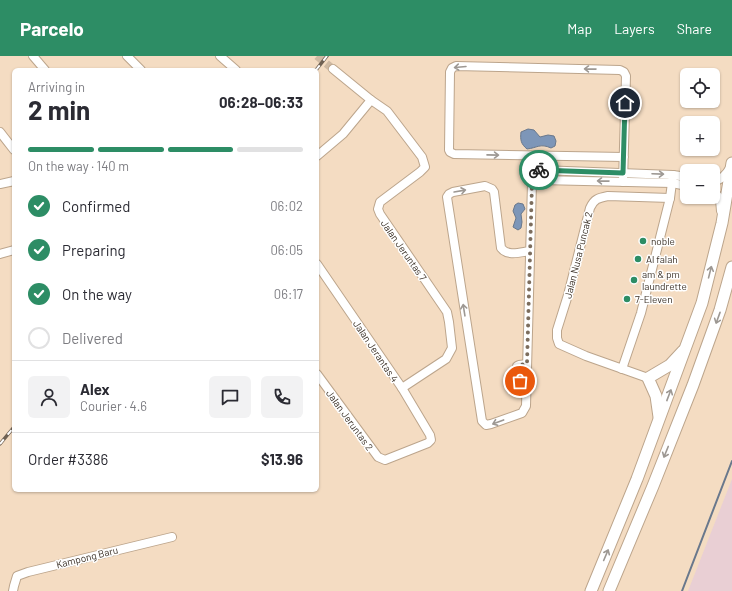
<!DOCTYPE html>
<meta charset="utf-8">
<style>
body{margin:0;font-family:Barlow,sans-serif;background:#f2f2f3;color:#2b2b33;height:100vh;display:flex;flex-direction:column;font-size:15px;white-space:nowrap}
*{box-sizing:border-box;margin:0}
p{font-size:13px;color:#7c7c81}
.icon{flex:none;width:22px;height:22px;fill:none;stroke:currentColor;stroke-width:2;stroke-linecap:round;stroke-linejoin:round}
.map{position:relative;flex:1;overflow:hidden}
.side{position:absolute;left:12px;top:12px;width:307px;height:424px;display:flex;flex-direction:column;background:#fff;border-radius:6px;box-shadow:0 1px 3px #0004}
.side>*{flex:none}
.tools{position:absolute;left:680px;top:12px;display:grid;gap:8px}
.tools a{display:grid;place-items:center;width:40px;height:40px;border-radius:6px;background:#fff;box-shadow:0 1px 3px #0004;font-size:20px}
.pin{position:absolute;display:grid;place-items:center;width:34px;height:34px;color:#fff;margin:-17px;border:2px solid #fff;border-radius:50%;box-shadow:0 1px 4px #0007}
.courier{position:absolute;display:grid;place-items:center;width:40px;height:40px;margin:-20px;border:3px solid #2d8d65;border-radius:50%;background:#fff;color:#222;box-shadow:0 1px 5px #0007}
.head em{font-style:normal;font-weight:700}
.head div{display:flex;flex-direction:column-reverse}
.head{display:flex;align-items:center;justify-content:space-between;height:68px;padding:0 16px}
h1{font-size:26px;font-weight:700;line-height:30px}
.bar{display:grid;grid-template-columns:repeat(4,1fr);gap:6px 4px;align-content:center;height:48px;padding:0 16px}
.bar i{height:5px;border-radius:3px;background:#e1e1e2}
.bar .on{background:#2d8d65}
.bar p{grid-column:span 4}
.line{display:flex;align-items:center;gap:10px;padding:0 16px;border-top:1px solid #e1e1e2}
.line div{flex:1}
.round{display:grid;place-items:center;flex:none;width:42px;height:42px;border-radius:6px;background:#f2f2f3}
ol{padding:0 16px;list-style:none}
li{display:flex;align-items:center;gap:12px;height:44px}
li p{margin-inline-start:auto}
li .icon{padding:4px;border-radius:50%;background:#2d8d65;color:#fff;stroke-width:4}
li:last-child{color:#7c7c81}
li i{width:22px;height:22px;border:2px solid #e1e1e2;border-radius:50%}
header{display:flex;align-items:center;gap:24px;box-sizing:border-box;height:56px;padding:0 20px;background:#2d8d65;color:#fff}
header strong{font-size:19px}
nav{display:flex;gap:22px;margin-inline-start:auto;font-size:14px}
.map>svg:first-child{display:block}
</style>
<header>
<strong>Parcelo</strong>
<nav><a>Map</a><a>Layers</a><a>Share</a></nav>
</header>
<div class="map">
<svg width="732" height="535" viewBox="0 0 732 535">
<rect width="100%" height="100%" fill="#f4dcc2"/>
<!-- industrial -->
<path fill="#e9cfd4" d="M732 423V535H688Z"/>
<!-- water -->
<g fill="#7d96b8" stroke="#69788c">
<path d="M528 73 534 74 540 81 548 79 554 80 556 85 555 90 551 92C540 87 537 92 527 93 521 88 520 84 521 76Z"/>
<path d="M518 147 523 148 525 153 521 158 522 166 521 172 518 174 513 171 516 162 513 155 515 149Z"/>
</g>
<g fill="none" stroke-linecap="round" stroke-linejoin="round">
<!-- stream -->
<path stroke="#69788c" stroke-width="2" d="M682 535 732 405"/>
<!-- minor-tunnel -->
<path stroke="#cfbaa3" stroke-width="8" stroke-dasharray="8 4" stroke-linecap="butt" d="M317 0 333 13"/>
<defs>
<g id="minor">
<path d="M33 0 45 14"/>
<path d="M127 0 141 14"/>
<path d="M220 0 236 14"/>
<path d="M333 13 371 44 387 55 422 101 425 111 420 116 380 146 378 153 380 158 447 256 449 266 452 292 446 303 402 332"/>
<path d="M0 76 14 94"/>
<path d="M317 100 343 78 371 44"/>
<circle cx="534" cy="119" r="8"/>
<path d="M540 114 673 119 687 121"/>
<path d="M540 124 672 127 687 130"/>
<path d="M623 126 626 20 624 16 620 14 456 10 452 12 450 16 449 94 450 96 454 98 624 101"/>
<path d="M713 126C721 124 726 119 730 112"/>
<path d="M0 128 14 125"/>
<path d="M713 136C721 140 720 146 721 155"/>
<path d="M530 195C521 196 508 201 501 192L494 136 492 133 485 130 453 136 449 138 447 141 482 365 486 369 491 368 522 357 526 350 532 127"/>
<path d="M0 198 14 194"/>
<path d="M317 208 402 332 430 379 431 384 428 387 385 404 378 401 317 318"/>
<path d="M622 313 641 257 670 142 673 119"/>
<path d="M648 322 586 300 559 288 557 282V274L568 239 590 152C594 143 598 142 608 140L670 142"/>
<path d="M526 328C517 324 517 320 517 310L519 309 527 308"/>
<path d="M13 535 14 530 17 520 28 516 172 481"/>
</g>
<g id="major">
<path d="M659 361 656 340 648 322 670 309 683 295"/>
<path d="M591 535 637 423 702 247 722 167 732 107"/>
<path d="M609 535 653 430 693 329 720 254 732 211"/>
</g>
</defs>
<!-- minor casing -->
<use href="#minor" stroke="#bca58c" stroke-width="10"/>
<!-- major casing -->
<use href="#major" stroke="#bca58c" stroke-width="13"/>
<!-- minor -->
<use href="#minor" stroke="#fff" stroke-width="8"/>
<!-- major -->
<use href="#major" stroke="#fff" stroke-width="11"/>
<defs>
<g id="rail">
<path d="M316 14 327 0"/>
<path d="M0 388 14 371"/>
</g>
</defs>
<!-- rail casing -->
<use href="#rail" stroke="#6f6153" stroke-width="3.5"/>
<!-- rail -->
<use href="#rail" stroke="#fff" stroke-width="2" stroke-dasharray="6" stroke-linecap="butt"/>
</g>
<!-- one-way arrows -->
<defs><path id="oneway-shaft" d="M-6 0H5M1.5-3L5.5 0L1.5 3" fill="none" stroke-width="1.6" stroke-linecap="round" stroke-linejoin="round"/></defs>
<g stroke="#9d9893">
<use href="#oneway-shaft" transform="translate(460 11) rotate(175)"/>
<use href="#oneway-shaft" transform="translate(590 13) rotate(-179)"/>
<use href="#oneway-shaft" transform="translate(493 99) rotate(1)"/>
<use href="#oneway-shaft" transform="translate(658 118) rotate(2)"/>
<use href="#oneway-shaft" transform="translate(603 125) rotate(-179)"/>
<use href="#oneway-shaft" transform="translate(460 135) rotate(-10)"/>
<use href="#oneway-shaft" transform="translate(710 216) rotate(-76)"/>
<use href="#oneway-shaft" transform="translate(464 254) rotate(-99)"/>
<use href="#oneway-shaft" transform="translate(718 262) rotate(110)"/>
<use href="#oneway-shaft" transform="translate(669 339) rotate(-69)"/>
<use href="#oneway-shaft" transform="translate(498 366) rotate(160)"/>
<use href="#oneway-shaft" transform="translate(666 396) rotate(112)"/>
<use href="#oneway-shaft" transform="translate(606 499) rotate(-67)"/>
</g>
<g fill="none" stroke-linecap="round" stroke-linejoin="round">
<!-- done -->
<path stroke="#7c6d5d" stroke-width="4" stroke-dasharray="0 7.2" d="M520 325 518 323 517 310 519 309 527 308 532 127 528 124C523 115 530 108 539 114"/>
<!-- route -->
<path stroke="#2d8d65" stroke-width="5" d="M539 114 623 117 625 47"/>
</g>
<!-- markers -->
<g fill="#2d8d65" stroke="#fff" stroke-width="1.5">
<circle cx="643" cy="185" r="4"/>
<circle cx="638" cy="203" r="4"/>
<circle cx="634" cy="224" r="4"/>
<circle cx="627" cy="243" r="4"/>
</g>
<g text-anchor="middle" stroke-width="3" stroke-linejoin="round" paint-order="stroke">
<!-- poi labels -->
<g font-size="10" fill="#3b3127" stroke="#fff" text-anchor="start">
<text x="651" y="189">noble</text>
<text x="646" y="207">Al falah</text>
<text x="642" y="222">am &amp; pm<tspan x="642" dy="12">laundrette</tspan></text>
<text x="635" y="247">7-Eleven</text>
</g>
<!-- street labels -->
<g font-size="10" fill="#3b3127" stroke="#fff">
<text transform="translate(404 194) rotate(55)" y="4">Jalan Jeruntas 7</text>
<text transform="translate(578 199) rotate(-76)" y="4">Jalan Nusa Puncak 2</text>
<text transform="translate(376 295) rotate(56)" y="4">Jalan Jerantas 4</text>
<text transform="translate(350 364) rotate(54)" y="4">Jalan Jeruntas 2</text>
<text transform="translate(87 501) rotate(-14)" y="4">Kampong Baru</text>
</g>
</g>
</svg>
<div class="tools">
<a><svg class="icon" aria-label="locate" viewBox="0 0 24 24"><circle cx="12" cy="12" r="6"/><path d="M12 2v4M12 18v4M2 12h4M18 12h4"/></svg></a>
<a>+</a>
<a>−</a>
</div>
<div class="pin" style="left:520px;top:325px;background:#ea580c"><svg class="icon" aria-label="bag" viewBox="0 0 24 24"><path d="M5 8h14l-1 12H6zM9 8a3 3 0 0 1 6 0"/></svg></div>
<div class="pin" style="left:625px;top:47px;background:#1f2937"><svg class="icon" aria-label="home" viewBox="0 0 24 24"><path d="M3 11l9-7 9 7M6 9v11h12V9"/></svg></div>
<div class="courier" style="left:539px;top:114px"><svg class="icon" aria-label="bike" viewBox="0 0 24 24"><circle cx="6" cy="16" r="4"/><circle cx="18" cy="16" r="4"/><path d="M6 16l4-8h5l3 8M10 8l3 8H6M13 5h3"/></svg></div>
<section class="side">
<div class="head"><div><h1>2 min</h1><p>Arriving in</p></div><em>06:28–06:33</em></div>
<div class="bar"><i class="on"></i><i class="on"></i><i class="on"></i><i></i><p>On the way · 140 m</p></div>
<ol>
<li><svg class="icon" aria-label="check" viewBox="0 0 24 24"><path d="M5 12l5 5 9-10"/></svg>Confirmed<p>06:02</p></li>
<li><svg class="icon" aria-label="check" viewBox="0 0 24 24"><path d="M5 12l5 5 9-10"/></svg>Preparing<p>06:05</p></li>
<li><svg class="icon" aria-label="check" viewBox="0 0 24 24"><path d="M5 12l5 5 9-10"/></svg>On the way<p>06:17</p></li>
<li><i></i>Delivered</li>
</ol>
<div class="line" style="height:72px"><a class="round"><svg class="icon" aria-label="person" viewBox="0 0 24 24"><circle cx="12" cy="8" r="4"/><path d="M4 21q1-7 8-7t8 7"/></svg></a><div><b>Alex</b><p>Courier · 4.6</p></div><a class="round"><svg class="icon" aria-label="chat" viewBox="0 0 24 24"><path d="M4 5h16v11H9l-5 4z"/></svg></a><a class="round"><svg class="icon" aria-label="phone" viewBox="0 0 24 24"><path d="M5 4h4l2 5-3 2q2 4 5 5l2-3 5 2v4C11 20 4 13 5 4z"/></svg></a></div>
<div class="line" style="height:52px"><div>Order #3386</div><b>$13.96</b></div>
</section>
</div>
